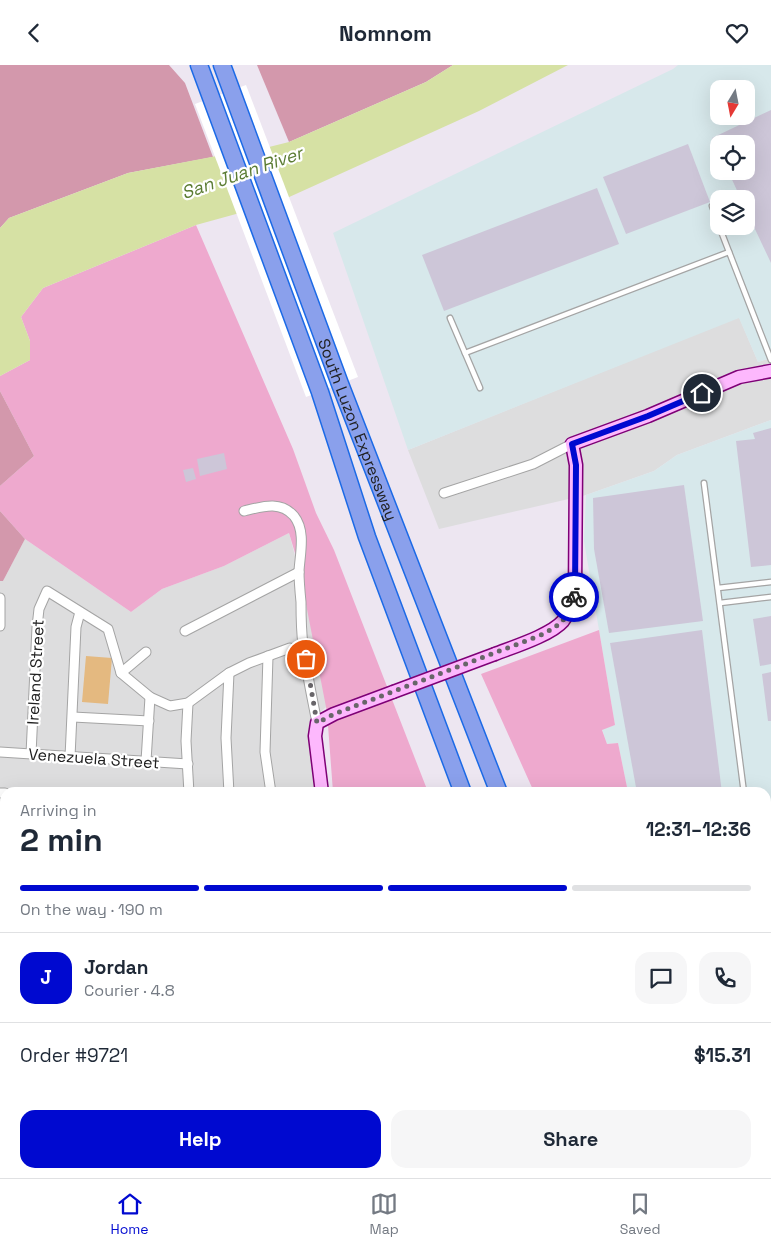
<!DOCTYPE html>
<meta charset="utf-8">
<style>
body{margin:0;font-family:"Space Grotesk",sans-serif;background:#f6f6f7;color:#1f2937;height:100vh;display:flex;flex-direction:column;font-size:19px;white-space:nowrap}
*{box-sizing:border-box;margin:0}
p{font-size:16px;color:#747a83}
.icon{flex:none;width:28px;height:28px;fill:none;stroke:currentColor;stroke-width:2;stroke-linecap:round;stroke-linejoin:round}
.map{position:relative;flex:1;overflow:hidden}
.panel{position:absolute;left:0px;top:722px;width:771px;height:391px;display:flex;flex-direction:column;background:#fff;border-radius:15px 15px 0 0;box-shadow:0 5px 20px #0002}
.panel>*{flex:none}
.needle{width:32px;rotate:190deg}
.fabs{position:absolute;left:710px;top:15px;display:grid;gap:10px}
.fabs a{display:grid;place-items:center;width:45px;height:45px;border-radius:10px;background:#fff;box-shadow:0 5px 20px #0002;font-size:25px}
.pin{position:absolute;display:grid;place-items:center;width:42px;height:42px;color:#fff;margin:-21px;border:2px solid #fff;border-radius:50%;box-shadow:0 1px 5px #0007}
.courier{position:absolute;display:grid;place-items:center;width:50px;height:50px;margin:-25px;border:4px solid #0009d0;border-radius:50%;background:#fff;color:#222;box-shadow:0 1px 6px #0007}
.summary em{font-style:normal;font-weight:800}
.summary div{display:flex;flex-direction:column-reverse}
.summary{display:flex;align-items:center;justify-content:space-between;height:85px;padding:0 20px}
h1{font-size:32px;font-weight:800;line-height:38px}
.bar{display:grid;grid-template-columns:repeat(4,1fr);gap:8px 5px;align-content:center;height:60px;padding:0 20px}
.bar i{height:6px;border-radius:4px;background:#e0e1e3}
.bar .on{background:#0009d0}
.bar p{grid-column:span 4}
.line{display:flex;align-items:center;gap:12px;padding:0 20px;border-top:1px solid #e0e1e3}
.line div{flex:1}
.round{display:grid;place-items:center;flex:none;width:52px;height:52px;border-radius:15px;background:#f6f6f7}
.action{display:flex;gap:10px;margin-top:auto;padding:10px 20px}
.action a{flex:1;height:58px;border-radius:15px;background:#0009d0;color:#fff;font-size:20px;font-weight:800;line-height:58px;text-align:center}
.action a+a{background:#f6f6f7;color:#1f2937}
header{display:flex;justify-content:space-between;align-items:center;height:65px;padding:0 20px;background:#fff;font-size:22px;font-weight:800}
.menu{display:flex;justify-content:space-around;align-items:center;height:70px;border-top:1px solid #e0e1e3;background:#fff;font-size:14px;color:#747a83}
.menu a{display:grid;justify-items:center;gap:2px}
.menu .on{color:#0009d0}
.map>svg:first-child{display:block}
</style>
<header><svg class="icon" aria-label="back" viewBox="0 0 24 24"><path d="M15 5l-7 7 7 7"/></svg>Nomnom<svg class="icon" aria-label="heart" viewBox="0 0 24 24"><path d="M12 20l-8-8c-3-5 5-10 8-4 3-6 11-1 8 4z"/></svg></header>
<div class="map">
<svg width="771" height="1113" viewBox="0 0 771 1113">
<rect width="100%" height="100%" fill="#ede6f1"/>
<!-- residential -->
<g fill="#ddddde">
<path d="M739 252 758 297 771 293V355L677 390 654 406 586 430 439 464 408 385Z"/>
<path d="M289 468 333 636 309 657 316 727 5 728V1041L0 1045V516H3L25 474 131 547 162 524 224 501Z"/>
</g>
<!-- industrial -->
<g fill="#d7e8eb" fill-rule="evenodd">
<path d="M678 0H771V293L758 297 739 253 408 385 333 168 673 4ZM719 24H746V51H719ZM719 79H746V106H719ZM719 134H746V161H719Z"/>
<path d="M771 355V1113H686L684 1109H766V728L628 727 618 678 607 679 602 664 615 660 584 476 586 430 654 406 677 390Z"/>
<path d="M83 1109H580L582 1113H87Z"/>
</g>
<!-- education -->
<path fill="#fee1ff" d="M5 1065V1109H66L69 1113H0V1069Z"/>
<!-- grass -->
<g fill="#eea9ce">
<path d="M196 160 293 384 316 448 334 485 428 727H333L327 647 298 498 289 468 224 501 162 524 131 547 25 474 0 446V421L34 391 0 326V311L30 295V276L21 252 43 223Z"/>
<path d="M599 565 615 660 602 665 607 679 618 678 628 727H534L481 609Z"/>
</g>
<!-- forest -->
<g fill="#d398ac">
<path d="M0 0H169L185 18 213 92 128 108 9 153 0 163Z"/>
<path d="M257 0H453L426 17 289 77Z"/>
<path d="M0 326 34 391 0 421Z"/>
<path d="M0 446 25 474 3 516H0Z"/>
</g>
<!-- pitch -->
<path fill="#e4b980" d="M86 591 112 593 108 639 82 637Z"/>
<!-- water -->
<path fill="#d6e1a4" d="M453 0H568L479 46 276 138 196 160 43 223 21 252 30 276V295L0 311V163L9 153 128 108 227 89 253 86 289 77 426 17Z"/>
<!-- pier -->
<path fill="#fff" d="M246 20 358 312 306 332 195 39Z"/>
<!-- building -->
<g fill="#cdc6d8">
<path d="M771 45V198L746 145V134H741L728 106H746V79H719V87L712 73Z"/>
<path d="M688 79 710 137 626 169 603 112Z"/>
<path d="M597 123 619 179 444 246 422 190Z"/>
<path d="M771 363V500L751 502 736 376 755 374 753 368Z"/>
<path d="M224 388 227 404 200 411 197 394Z"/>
<path d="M193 403 196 414 186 417 183 405Z"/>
<path d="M684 420 703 556 609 568 594 484 593 433Z"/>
<path d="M771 551V599L760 601 753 554Z"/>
<path d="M702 565 722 728H637L610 578Z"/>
<path d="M771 607V656H768L762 609Z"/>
<path d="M293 724H312L313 728H293Z"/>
<path d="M766 897 771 910V934L766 936Z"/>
<path d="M766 1005 771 1017V1102L766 1104Z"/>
<path d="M0 1081 5 1087V1105L0 1109Z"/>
<path d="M13 1109H38L32 1113H7Z"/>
<path d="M702 1109H752L740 1113H704Z"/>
</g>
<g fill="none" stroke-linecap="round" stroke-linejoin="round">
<defs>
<g id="lane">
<path d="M712 141 719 160"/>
<path d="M719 161 771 295"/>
<path d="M450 253 480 323"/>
<path d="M465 288 729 187"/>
<path d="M704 418 744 728"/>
<path d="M718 523 771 517"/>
<path d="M720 538 771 532"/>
<path d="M766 808 771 821"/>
<path d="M766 957 771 955"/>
<path d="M766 967 771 981"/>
<path d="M766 986 771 984"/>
<path d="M0 1075 5 1080"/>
<path d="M415 1109 416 1113"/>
</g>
<g id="street">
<path d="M444 428 533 399 572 379"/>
<path d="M244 446C261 442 280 435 294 451 306 466 300 489 299 506 299 516 300 527 301 537 301 551 301 565 303 579 306 605 312 632 317 658"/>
<path d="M0 533V561"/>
<path d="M185 566 299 507"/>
<path d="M268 591 265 687 271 728"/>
<path d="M121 608 146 587"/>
<path d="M188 638 186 676 189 728"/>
<path d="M73 652 149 656"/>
<path d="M0 687 188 699"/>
<path d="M31 689 37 562 39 544 47 526 108 564 121 608 150 632 170 641 188 638 229 608 249 598 290 583"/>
<path d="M70 692 76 562 80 547"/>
<path d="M146 696 150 632"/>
<path d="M0 728H5"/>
<path d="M229 728 226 673 229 608"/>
<path d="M0 994 5 990"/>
<path d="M129 1113 135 1109"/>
</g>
<g id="secondary">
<path d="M495 589C513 582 551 570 563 556 570 547 573 538 575 527L576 400 572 379 648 351 739 312 771 306"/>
<path d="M322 728 315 671 317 658 334 649 393 627"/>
<path d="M0 1051 5 1047"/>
</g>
<g id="highway">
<path d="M199 0 320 327 367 472 463 728"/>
<path id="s1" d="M222 0 340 319 499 728"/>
<path d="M609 1109 611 1113"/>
<path d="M650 1109 653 1113"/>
</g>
</defs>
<!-- lane casing -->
<use href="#lane" stroke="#a4a4a4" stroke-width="7"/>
<!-- street casing -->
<use href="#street" stroke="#a4a4a4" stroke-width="11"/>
<!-- secondary casing -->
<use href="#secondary" stroke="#7e0076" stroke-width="15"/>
<!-- highway casing -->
<use href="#highway" stroke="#1c6ae6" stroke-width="19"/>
<!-- lane -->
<use href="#lane" stroke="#fff" stroke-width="4.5"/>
<!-- street -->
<use href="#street" stroke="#fff" stroke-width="9"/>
<!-- secondary -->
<use href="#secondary" stroke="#fdb8fd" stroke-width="12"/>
<!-- highway -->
<use href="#highway" stroke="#8aa0ec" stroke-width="16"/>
<defs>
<path id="secondary-bridge" d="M393 627 495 589"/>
</defs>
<!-- secondary-bridge casing -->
<use href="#secondary-bridge" stroke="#7e0076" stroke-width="15" stroke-linecap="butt"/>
<!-- secondary-bridge -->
<use href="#secondary-bridge" stroke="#fdb8fd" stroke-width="12"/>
</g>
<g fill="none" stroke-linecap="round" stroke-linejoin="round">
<!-- done -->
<path stroke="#686569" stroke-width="5" stroke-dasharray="0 9" d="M306 594 317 658 334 649 539 571C559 561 568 555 574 532"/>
<!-- route -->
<path stroke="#0009d0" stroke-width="6" d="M574 532 575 527 576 400 572 379 648 351 702 328"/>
</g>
<g text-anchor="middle" stroke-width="4.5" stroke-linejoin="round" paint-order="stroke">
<!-- street labels -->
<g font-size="16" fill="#202020" stroke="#fff">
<text dy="6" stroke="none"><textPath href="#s1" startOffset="389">South Luzon Expressway</textPath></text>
<text transform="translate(35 607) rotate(-87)" y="6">Ireland Street</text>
<text transform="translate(94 693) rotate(4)" y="6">Venezuela Street</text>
</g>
<!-- water labels -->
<g font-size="18" font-style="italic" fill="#5b7c33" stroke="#fff">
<text transform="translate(242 108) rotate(-19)" y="6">San Juan River</text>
</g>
</g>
</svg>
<div class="fabs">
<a><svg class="needle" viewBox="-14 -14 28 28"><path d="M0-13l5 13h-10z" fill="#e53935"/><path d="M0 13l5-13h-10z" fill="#747a83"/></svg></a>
<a><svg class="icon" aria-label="locate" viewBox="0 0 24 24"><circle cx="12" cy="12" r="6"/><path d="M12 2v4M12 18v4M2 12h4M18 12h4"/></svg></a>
<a><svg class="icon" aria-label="layers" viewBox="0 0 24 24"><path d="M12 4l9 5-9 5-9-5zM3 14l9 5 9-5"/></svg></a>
</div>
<div class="pin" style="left:306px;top:594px;background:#ea580c"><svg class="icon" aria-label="bag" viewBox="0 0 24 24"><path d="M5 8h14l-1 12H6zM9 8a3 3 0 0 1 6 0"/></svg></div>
<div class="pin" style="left:702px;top:328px;background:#1f2937"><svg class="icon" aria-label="home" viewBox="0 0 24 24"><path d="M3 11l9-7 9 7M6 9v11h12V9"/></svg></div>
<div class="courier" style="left:574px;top:532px"><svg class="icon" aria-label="bike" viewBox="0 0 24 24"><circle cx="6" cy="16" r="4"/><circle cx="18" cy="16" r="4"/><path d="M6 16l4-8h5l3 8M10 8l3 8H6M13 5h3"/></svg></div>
<section class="panel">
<div class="summary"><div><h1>2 min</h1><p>Arriving in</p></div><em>12:31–12:36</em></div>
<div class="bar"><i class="on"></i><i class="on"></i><i class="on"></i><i></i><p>On the way · 190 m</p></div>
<div class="line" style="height:90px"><b class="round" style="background:#0009d0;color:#fff">J</b><div><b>Jordan</b><p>Courier · 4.8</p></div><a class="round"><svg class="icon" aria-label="chat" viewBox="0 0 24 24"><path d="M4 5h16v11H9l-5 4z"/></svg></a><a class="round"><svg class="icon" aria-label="phone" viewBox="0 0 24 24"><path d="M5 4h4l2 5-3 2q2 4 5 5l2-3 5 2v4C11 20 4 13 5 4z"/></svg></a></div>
<div class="line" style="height:65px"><div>Order #9721</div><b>$15.31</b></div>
<div class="action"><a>Help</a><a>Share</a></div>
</section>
</div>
<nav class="menu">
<a class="on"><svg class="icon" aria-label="home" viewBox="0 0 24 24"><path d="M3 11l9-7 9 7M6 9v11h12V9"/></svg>Home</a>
<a><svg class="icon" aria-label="map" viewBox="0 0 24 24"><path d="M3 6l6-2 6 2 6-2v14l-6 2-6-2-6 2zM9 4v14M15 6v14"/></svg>Map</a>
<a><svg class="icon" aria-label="saved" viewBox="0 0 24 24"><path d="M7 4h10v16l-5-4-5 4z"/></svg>Saved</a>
</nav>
